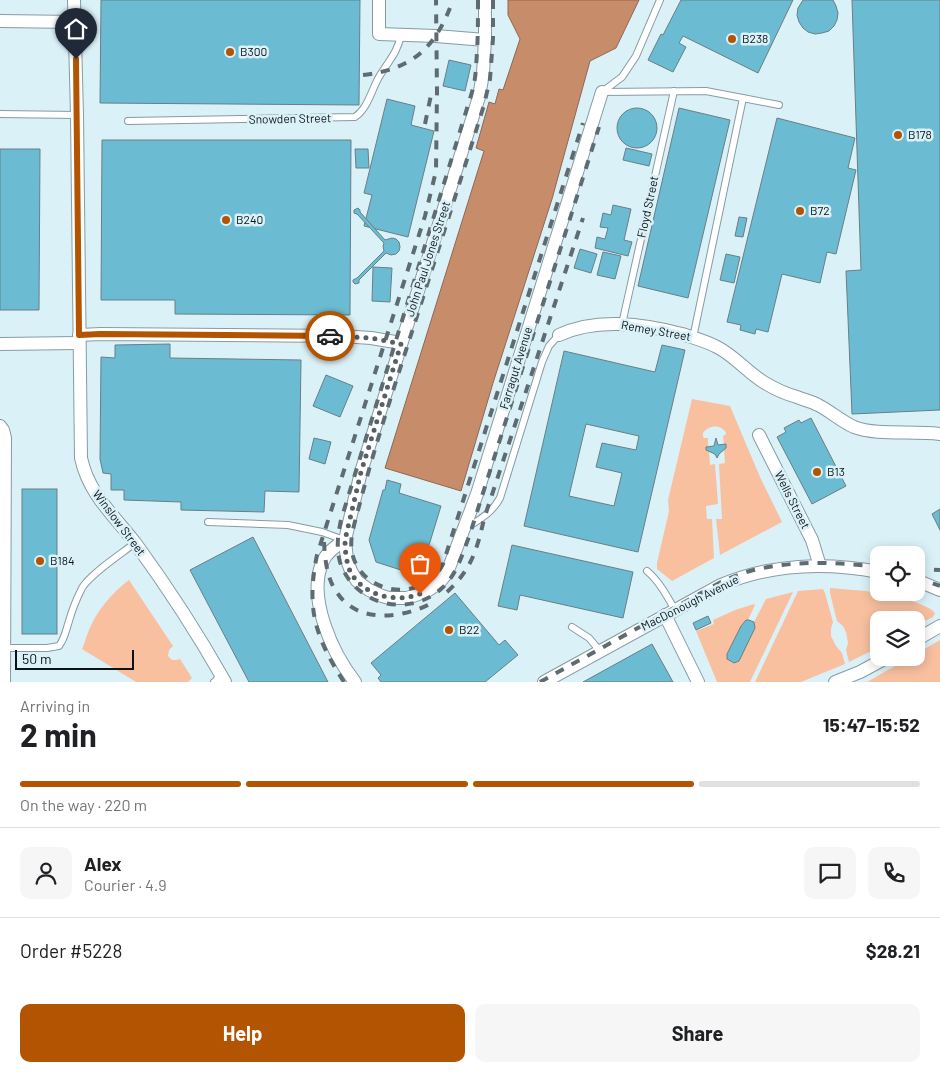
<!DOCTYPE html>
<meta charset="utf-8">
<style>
body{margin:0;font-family:Barlow,sans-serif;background:#f6f6f6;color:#202124;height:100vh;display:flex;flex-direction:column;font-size:19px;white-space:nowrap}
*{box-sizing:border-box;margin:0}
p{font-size:16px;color:#757577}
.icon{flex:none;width:28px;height:28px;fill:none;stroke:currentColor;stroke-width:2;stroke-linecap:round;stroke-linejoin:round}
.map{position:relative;height:682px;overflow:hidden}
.panel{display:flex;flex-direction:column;background:#fff;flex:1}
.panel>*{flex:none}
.tools{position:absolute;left:870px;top:546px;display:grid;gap:10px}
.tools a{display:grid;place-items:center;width:55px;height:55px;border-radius:10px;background:#fff;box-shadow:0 2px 12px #0003;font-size:25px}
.scale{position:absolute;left:15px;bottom:12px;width:119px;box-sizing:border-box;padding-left:5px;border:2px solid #0b1316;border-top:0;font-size:14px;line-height:18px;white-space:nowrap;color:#0b1316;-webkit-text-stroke:4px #dbf1f8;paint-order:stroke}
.pin{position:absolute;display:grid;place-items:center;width:42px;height:42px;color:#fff;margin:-51px -21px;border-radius:50% 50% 50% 0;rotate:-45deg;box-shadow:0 0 5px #0007}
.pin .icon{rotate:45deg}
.courier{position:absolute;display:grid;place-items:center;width:50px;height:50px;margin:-25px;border:4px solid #b25401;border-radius:50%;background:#fff;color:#222;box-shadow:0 1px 6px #0007}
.overview em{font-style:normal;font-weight:700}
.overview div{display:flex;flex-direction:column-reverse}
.overview{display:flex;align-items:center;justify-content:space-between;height:85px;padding:0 20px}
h1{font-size:32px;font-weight:700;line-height:38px}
.bar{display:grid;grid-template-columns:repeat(4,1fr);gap:8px 5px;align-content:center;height:60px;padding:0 20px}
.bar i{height:6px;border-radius:4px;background:#e0e0e0}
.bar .active{background:#b25401}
.bar p{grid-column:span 4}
.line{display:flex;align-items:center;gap:12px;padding:0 20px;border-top:1px solid #e0e0e0}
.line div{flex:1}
.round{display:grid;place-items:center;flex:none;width:52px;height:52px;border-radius:10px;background:#f6f6f6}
.button{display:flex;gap:10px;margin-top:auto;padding:10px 20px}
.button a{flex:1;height:58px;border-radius:10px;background:#b25401;color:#fff;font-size:20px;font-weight:700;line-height:58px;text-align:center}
.button a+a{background:#f6f6f6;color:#202124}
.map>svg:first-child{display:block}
</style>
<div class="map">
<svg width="940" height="682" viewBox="0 0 940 682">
<rect width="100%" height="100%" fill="#dbf1f8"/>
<!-- green -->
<g fill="#f9c0a0">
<path d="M692 399 730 406 760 477 782 522 720 555 716 519H722L719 464 725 463 724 449 726 448V445H724L723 436 725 435 726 433C721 424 709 425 703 433V436L704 438H708V446L706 447 709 450 710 465 715 464 718 504 706 506 707 519H712L714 558 672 581 657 569V563L669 511 668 500Z"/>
<path d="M129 580 173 646 169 650 168 656 172 660H176L180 659 192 678 188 682H136L82 649C85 643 86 636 89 630 97 610 112 593 129 580Z"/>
<path d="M830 588C862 591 885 591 915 602 922 605 931 608 935 613L933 617 916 625V620H879V647L849 662 846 650 848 643 846 632 843 626 837 621 830 593Z"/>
<path d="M823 589 825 593 833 622 831 629V636L836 646 842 653 845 664 801 682H755L798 591Z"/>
<path d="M793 592 750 682H717L696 631 714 624 713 620 735 610 754 604 755 605 748 620 742 624 727 654C726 661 733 665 739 661L755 628 754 622 766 599Z"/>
<path d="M940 640V682H867L909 658H916V654Z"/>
</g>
<!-- water -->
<path fill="#c78c6a" stroke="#8f6851" d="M508 0H639L616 48 590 61 552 199 493 383 461 491 385 468 484 151 476 148 489 102 495 104 499 89 503 90 520 39 508 15Z"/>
<!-- building -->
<g fill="#6bbcd3" stroke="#6a7e84" fill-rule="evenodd">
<path d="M101 0H360L359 105 100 103Z"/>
<path d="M681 0H793L758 73 683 36 679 43 686 47 673 72 648 60 661 34 663 35Z"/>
<path d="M803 0H833L836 6 838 13 837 20 834 26 829 31 822 33 815 34 808 32 803 28 799 22 797 15 798 8Z"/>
<path d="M852 0H940V410L852 414 846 271 861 270Z"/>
<path d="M449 60 471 65 465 91 443 86Z"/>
<path d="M387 99 415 106 411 125 434 131 408 237 364 226 372 195 364 193Z"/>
<circle cx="637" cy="128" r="20"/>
<path d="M679 108 730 120 688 298 638 286Z"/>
<path d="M777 118 855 138 848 168 856 170 836 254 827 252 820 283 782 274 768 332 756 329 755 334 740 330 741 325 727 322Z"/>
<path d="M102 140H351L350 315 175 314V300H101Z"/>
<path d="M626 148 652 154 649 166 623 160Z"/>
<path d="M0 149H40L39 310H0Z"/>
<path d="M355 149H368L369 168H356Z"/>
<path d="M613 205 631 209 624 240 632 242 628 256 595 248 597 237 605 239 608 228 600 227 603 213 611 215Z"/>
<path d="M358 208 360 210V212L385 240 392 238 396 239 399 242 400 247 399 251 396 254 391 255 386 253 359 280V283L355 284 353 282V280L357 278 384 251 383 246 384 243 357 214 354 213V210Z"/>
<path d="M739 217 747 218 743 237 735 236Z"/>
<path d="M580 249 597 254 591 273 574 268Z"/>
<path d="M603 252 621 256 615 279 597 275Z"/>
<path d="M726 254 740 257 734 283 720 280Z"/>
<path d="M373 267 392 268 390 302 372 301Z"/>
<path d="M170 344V358L301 360 299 492 265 491 264 512 181 510V502L124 500V490H111V474L103 473 100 459 101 357 115 358V345Z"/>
<path d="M662 345 685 350 638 552 524 526 564 351 655 372ZM586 424 639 436 636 450 602 443 596 467 622 473 614 506 569 496Z"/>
<path d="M326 375 353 386 340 417 313 406Z"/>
<path d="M811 418 846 486 812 504 777 437 786 432 784 428 799 420 801 423Z"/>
<path d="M314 438 331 442 325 464 309 459Z"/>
<path d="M716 438 718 445 726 444V448L719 454 717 458 715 454 706 450V447L714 446Z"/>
<path d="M387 480 401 484 399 493 441 506 430 542 424 557 404 571 376 562 369 540 383 490H385Z"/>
<rect x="22" y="489" width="35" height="145"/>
<path d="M940 509V530L932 514Z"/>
<path d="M253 537 328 682H249L190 570Z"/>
<path d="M512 545 633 572 623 618 520 595 517 610 498 606Z"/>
<path d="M455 593 499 645 505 640 518 655 485 682H381L378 678 381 675 371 663Z"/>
<path d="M708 616 711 623 696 630 693 623Z"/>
<path d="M746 620H749L754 622 755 628 739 661 734 663 727 659V654L741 626Z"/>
<path d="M652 644 673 682H583Z"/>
</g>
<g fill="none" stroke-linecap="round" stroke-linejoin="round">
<defs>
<g id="lane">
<path d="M602 92 706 91 779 105"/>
<path d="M602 92 622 77 636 56 660 0"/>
<path d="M0 114 77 115"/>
<path d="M128 121 355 117C368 108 371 91 379 77 389 60 397 54 401 35"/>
<path d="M622 324 674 91"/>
<path d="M693 338 743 98"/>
<path d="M208 522 288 525 322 532 344 540"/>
<path d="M466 528C479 520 492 513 500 498L542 362 549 346 559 335"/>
<path d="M647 571C659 581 667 596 675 610"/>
<path d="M572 627 589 638 600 651"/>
<path d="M4 648H47L59 646C65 638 66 630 69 621 72 610 77 598 82 588 90 574 121 554 135 543"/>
<path d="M214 682 221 675"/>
</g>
<g id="street">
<path d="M74 0 77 115 81 458C89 495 114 515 136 544 168 588 198 634 225 682"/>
<path d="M379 0V34L436 36 485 40 483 73 479 97 361 472 345 540 347 560 351 571 357 581 369 590 382 596 389 598H407L427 591 439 583 447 573 477 494 602 92"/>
<path d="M0 21 75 22"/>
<path d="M485 40V0"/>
<path d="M79 335 101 334 342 336 371 338 401 343"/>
<path d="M559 335C597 317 643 324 682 334 694 338 706 341 717 347 735 356 748 373 765 383 775 389 786 394 797 397 804 400 811 401 818 405 830 411 841 421 854 427 877 436 914 430 940 434"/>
<path d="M0 344 79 343"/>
<path d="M0 426 3 430 5 438 4 682"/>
<path d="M759 435 812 540 820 566"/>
<path d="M345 540C337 545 327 552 323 561 306 597 333 654 355 682"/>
<path d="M916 580 940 590"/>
<path d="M665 615 698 682"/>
<path d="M916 640 940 626"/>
<path d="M544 682 721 585C770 564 826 562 879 572"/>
<path d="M835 682 860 672 886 658"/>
</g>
</defs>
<!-- lane casing -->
<use href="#lane" stroke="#879ba2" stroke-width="8"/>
<!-- street casing -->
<use href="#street" stroke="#879ba2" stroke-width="14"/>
<!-- lane -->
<use href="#lane" stroke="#fff" stroke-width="6"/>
<!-- street -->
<use href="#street" stroke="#fff" stroke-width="12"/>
<!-- rail -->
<g stroke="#5e6c71" stroke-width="4" stroke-dasharray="9 9" stroke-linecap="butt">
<path d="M478 0C478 18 478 35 477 52 476 66 476 79 472 92L341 520C338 534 336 547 340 562 354 605 409 619 442 588 457 575 463 552 470 534L599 127"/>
<path d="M493 0V38L490 79 484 105C456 195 427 285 398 375 385 416 372 457 361 499 358 511 354 523 352 535 343 589 418 611 443 564L583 123"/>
<path d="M363 75C414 69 436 47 453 0"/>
<path d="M425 124 432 90"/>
<path d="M324 542C325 560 327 580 338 594 359 624 402 618 430 604"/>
<path d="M916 569 940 570"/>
<path d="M916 577 940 586"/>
<path d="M447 592C471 570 477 550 484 519L583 218"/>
<path d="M344 682C315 637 306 609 317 555L425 216 436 171 437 92 436 0"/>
<path d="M540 682 721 582C730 578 740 574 750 571 792 560 836 562 879 567"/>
</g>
</g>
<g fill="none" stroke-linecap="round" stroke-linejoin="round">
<!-- done -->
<path stroke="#546165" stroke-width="5" stroke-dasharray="0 9" d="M330 336 371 338 401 344 361 472 345 540C345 550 346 561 350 571 363 596 395 603 420 594"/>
<!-- route -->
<path stroke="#b25401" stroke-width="6" d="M76 59 79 335 101 334 330 336"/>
</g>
<!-- markers -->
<g fill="#b25401" stroke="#dbf1f8" stroke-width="2">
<circle cx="732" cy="39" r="5"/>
<circle cx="230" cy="52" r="5"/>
<circle cx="898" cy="135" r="5"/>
<circle cx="800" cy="211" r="5"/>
<circle cx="226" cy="220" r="5"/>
<circle cx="817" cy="472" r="5"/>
<circle cx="40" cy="561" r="5"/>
<circle cx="449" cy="630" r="5"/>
</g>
<g text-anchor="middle" stroke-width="5" stroke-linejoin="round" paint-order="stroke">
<!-- poi labels -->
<g font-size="12" fill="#0b1316" stroke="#dbf1f8" text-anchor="start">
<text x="742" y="43">B238</text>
<text x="240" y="56">B300</text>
<text x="908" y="139">B178</text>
<text x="810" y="215">B72</text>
<text x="236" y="224">B240</text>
<text x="827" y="476">B13</text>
<text x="50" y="565">B184</text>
<text x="459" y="634">B22</text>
</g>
<!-- street labels -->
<g font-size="12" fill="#0b1316" stroke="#dbf1f8">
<text transform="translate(290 119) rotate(-1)" y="4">Snowden Street</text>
<text transform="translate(648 207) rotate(-78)" y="4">Floyd Street</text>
<text transform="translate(428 259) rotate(-72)" y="4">John Paul Jones Street</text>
<text transform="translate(656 331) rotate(10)" y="4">Remey Street</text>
<text transform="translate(516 368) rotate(-73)" y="4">Farragut Avenue</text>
<text transform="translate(792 500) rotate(63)" y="4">Wells Street</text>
<text transform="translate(119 523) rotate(53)" y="4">Winslow Street</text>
<text transform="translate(690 603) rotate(-27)" y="4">MacDonough Avenue</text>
</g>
</g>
</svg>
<div class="tools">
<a><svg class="icon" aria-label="locate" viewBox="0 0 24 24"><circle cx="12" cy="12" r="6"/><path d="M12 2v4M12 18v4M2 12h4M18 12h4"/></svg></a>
<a><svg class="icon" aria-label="layers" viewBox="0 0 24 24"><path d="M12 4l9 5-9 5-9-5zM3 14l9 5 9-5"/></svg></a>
</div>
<div class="scale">50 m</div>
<div class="pin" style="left:420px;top:594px;background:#ea580c"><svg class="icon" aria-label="bag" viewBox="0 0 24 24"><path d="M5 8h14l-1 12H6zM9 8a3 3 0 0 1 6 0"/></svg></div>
<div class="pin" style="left:76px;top:59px;background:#1f2937"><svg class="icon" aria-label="home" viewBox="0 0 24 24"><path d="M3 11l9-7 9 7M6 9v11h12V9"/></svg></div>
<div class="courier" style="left:330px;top:336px"><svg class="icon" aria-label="car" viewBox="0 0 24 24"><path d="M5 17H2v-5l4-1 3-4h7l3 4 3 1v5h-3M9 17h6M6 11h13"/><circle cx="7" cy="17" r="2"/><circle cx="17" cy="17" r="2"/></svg></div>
</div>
<section class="panel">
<div class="overview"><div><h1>2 min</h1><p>Arriving in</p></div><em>15:47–15:52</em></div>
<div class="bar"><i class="active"></i><i class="active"></i><i class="active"></i><i></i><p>On the way · 220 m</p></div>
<div class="line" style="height:90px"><a class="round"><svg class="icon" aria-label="person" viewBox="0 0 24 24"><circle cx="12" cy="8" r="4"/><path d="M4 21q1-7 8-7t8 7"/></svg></a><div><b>Alex</b><p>Courier · 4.9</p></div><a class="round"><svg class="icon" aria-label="chat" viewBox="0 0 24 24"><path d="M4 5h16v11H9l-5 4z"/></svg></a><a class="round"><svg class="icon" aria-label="phone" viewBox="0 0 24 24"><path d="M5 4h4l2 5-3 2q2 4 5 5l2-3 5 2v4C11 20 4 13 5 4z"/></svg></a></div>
<div class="line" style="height:65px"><div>Order #5228</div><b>$28.21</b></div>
<div class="button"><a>Help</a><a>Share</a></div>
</section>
